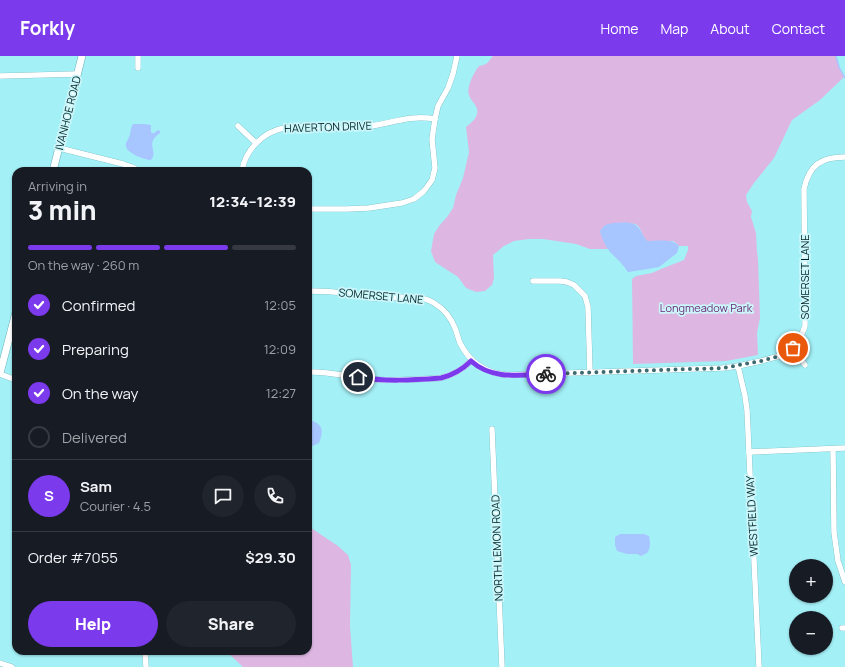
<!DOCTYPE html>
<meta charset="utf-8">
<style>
body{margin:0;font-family:Manrope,sans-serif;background:#20242c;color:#f1f3f6;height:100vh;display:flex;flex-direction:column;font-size:15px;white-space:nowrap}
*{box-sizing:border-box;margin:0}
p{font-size:13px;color:#9ea1a6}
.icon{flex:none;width:22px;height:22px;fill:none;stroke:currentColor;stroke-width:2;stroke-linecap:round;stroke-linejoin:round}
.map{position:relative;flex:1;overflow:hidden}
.details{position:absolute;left:12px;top:111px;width:300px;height:488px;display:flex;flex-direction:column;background:#171b24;border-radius:12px;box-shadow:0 1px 3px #0004}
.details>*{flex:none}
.tools{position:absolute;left:789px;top:503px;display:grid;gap:8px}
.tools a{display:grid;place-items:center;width:44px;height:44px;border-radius:50%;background:#171b24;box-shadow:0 1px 3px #0004;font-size:20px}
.pin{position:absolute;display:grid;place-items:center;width:34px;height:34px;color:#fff;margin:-17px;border:2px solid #fff;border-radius:50%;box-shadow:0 1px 4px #0007}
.courier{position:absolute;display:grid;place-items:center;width:40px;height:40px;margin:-20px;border:3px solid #7c3aed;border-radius:50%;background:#fff;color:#222;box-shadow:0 1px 5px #0007}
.overview em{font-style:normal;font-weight:800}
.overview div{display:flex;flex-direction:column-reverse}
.overview{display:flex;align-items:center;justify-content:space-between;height:68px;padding:0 16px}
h1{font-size:26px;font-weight:800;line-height:30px}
.bar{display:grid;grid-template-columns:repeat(4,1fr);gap:6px 4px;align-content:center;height:48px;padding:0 16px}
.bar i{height:5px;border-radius:3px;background:#363941}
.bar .selected{background:#7c3aed}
.bar p{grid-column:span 4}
.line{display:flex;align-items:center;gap:10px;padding:0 16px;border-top:1px solid #363941}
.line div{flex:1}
.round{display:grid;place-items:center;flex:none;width:42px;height:42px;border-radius:21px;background:#20242c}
ol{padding:0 16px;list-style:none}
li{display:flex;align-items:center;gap:12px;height:44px}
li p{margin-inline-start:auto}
li .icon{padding:4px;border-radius:50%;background:#7c3aed;color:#fff;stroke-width:4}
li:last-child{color:#9ea1a6}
li i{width:22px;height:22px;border:2px solid #363941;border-radius:50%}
.action{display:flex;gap:8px;margin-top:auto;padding:8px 16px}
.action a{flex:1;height:46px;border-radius:24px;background:#7c3aed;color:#fff;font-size:16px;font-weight:800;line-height:46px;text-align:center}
.action a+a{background:#20242c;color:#f1f3f6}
header{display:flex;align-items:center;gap:24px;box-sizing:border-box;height:56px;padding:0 20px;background:#7c3aed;color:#fff}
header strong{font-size:19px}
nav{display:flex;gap:22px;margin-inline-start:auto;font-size:14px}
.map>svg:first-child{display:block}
</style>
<header>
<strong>Forkly</strong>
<nav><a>Home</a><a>Map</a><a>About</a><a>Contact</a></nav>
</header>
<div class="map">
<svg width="845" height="611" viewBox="0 0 845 611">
<rect width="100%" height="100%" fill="#a4f0f7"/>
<!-- green -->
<g fill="#ddb7e2">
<path d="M493 0H836L839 11 844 21 820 44 792 64 774 102 754 127 746 139 747 146 752 155 751 161 756 177 757 196 758 203 760 262 757 277 758 299 726 305 633 308 632 223 636 220 652 217 661 213 684 204 688 194V190H679L676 187 673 185H647C642 181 642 173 637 169 631 165 610 167 605 170 603 171 602 173 600 175L605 188 608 193H590L576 188 543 183H529L514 185 504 190 493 199 494 222 492 229 485 235 476 236 466 232 458 221 435 206 431 195 434 178 439 170 447 161 453 152 456 139 463 122 469 96 466 71C471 67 479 61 477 53 476 48 470 44 469 39 466 32 474 16 479 10 489 8 487 7 493 0Z"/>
<path d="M308 470 338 490 348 499 351 509 350 570 353 611H243L226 595H308Z"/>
</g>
<!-- water -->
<g fill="#a7c5fe">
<path d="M133 68H144L151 69V76L152 77H154L158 74 160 75V77C144 88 159 95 151 104 145 104 126 97 126 90 125 87 128 84 129 81 131 77 130 72 133 68Z"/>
<path d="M613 167C623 167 634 164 640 174 643 178 644 182 647 185 656 185 672 182 679 190L677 197 659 211 648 213 628 216C623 208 616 202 610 196 605 190 602 182 600 175L605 169Z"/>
<path d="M308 364C323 367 324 374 319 387L308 392Z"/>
<path d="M620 478H644L649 480C650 484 651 493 647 497 645 498 643 499 641 500L637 498H627L617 495 615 489V481Z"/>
</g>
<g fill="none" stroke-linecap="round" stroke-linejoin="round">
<!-- stream -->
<path stroke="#a7c5fe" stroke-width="1.5" d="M836 0 839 11 845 22"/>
<defs>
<g id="street">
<path d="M138 12V0"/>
<path d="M0 20 77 18"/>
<path d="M238 70 256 87"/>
<path d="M59 92 123 108 132 111 139 115"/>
<path d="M242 115C245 94 263 76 284 72 299 68 316 72 332 72 342 73 353 72 363 71 389 69 408 58 435 63"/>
<path d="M308 153H347L369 152 402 147 414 143 424 135 432 124 435 112 432 83 435 63 438 50 448 32 453 18 457 0"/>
<path d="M533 225H560L567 226 574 229 585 240 588 251 590 317"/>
<path d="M308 235C319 235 330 235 341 237 351 238 361 240 371 242 392 244 416 236 434 247 444 253 451 262 455 272 457 277 458 282 460 287 470 307 485 317 507 319L723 312 738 310 761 305 783 299 789 296 793 292 800 283 805 270V264L804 133C809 109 821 101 845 101"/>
<path d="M793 292 805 309"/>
<path d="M738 310 745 340 747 354 759 611"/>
<path d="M308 316C329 315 349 321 369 323 393 326 417 323 441 322 453 319 463 313 471 305"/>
<path d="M0 318 16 324"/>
<path d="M492 373 502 611"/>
<path d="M833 393 834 476 838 505 845 526"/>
<path d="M749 396 845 392"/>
<path d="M842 572H845"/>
<path d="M145 595 146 611"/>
<path d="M0 607 12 611"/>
</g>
<g id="secondary">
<path d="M53 115 82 0"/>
<path d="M0 317 16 256"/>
</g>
</defs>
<!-- street casing -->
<use href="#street" stroke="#66b1b7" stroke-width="6"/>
<!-- secondary casing -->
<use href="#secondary" stroke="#66b1b7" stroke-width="8"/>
<!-- street -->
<use href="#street" stroke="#fff" stroke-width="5.5"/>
<!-- secondary -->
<use href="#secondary" stroke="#fff" stroke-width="7"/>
</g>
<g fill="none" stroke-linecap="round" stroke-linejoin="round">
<!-- done -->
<path stroke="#3b6b70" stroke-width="4" stroke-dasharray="0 7.2" d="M546 318 723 312 761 305 783 299 793 292"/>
<!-- route -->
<path stroke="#7c3aed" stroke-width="5" d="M358 321C385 326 413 324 441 322 453 319 463 313 471 305 492 324 520 319 546 318"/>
</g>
<g text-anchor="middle" stroke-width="3.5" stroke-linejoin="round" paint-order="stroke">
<!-- street labels -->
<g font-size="11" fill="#032427" stroke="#cbf7fb">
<text transform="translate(68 57) rotate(-76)" y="4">IVANHOE ROAD</text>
<text transform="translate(328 71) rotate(-2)" y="4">HAVERTON DRIVE</text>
<text transform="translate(805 221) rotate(-90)" y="4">SOMERSET LANE</text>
<text transform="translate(381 240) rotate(5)" y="4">SOMERSET LANE</text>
<text transform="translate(752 460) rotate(-93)" y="4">WESTFIELD WAY</text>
<text transform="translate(497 492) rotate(-92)" y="4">NORTH LEMON ROAD</text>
</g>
<!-- park labels -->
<g font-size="11" fill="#6b2774" stroke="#cbf7fb">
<text x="706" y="256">Longmeadow Park</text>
</g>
</g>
</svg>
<div class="tools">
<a>+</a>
<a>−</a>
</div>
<div class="pin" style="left:793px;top:292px;background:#ea580c"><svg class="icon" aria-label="bag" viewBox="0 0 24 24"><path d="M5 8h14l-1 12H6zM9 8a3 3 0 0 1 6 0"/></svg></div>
<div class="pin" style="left:358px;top:321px;background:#1f2937"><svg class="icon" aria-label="home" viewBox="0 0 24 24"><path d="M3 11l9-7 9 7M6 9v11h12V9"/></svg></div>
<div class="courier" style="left:546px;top:318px"><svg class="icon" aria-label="bike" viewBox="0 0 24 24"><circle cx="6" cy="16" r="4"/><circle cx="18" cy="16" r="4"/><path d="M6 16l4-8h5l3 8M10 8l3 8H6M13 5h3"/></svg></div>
<section class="details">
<div class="overview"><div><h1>3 min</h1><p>Arriving in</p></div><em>12:34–12:39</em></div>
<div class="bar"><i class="selected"></i><i class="selected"></i><i class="selected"></i><i></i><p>On the way · 260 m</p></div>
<ol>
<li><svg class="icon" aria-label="check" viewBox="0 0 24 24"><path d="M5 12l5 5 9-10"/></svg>Confirmed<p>12:05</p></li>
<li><svg class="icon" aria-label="check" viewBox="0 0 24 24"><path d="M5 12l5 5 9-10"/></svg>Preparing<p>12:09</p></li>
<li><svg class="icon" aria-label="check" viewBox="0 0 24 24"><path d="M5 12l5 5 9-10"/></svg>On the way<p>12:27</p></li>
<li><i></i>Delivered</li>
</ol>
<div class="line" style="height:72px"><b class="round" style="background:#7c3aed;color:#fff">S</b><div><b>Sam</b><p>Courier · 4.5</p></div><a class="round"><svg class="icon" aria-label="chat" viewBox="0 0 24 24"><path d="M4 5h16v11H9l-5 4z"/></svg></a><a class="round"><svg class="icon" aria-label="phone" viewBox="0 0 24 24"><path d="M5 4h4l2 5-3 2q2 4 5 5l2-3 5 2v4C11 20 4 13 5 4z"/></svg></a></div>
<div class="line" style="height:52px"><div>Order #7055</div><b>$29.30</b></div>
<div class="action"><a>Help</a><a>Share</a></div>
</section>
</div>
